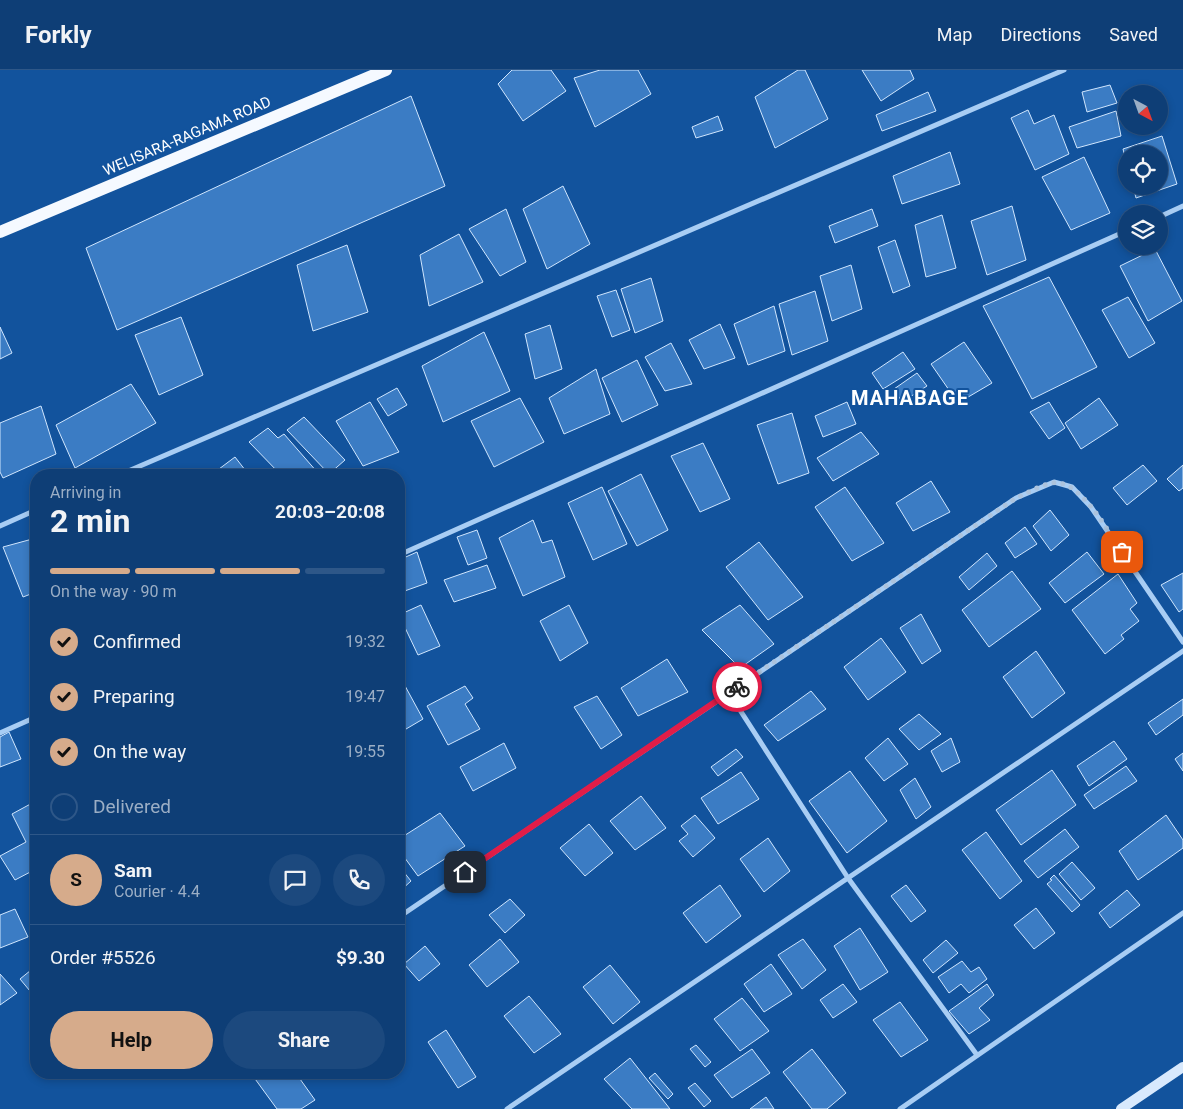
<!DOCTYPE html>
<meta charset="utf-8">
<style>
body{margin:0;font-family:Roboto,sans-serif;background:#1c497e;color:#f1f3f6;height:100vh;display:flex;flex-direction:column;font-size:19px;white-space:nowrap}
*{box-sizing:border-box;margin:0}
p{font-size:16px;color:#9baec5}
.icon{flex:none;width:28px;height:28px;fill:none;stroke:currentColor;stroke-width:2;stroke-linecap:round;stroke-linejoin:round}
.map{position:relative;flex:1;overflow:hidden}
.side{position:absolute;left:30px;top:399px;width:375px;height:610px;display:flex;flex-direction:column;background:#0e3e76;border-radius:20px;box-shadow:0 2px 8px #0003,0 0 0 1px #2e5788}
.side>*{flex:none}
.needle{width:32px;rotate:139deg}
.fabs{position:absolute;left:1118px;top:15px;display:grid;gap:10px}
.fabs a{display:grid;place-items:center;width:50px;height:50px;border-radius:50%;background:#0e3e76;box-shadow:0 2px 8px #0003,0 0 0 1px #2e5788;font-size:25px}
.pin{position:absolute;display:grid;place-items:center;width:42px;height:42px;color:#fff;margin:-21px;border-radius:10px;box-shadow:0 2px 8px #0006}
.courier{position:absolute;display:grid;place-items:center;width:50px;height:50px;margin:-25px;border:4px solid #e11d48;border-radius:50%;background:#fff;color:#222;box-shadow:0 1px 6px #0007}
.head em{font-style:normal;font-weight:700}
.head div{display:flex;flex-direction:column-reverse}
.head{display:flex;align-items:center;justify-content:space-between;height:85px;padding:0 20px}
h1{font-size:32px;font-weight:700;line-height:38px}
.bar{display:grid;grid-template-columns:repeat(4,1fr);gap:8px 5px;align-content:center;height:60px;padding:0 20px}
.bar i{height:6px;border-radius:4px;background:#2e5788}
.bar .on{background:#d6ab8b}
.bar p{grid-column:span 4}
.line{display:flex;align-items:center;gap:12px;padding:0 20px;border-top:1px solid #2e5788}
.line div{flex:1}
.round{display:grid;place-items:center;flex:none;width:52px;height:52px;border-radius:26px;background:#1c497e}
ol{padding:0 20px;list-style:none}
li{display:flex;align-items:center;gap:15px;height:55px}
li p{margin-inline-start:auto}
li .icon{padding:5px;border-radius:50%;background:#d6ab8b;color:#111;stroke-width:4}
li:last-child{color:#9baec5}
li i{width:28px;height:28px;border:2px solid #2e5788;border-radius:50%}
.primary-button{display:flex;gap:10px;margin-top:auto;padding:10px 20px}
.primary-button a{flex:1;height:58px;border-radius:30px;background:#d6ab8b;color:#111;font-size:20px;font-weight:700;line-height:58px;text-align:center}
.primary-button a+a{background:#1c497e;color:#f1f3f6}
header{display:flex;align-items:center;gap:30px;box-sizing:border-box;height:70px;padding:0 25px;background:#0e3e76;border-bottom:1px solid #2e5788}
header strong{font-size:24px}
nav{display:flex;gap:28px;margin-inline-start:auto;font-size:18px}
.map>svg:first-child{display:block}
</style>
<header>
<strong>Forkly</strong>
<nav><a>Map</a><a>Directions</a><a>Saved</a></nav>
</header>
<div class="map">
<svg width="1183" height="1039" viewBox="0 0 1183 1039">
<rect width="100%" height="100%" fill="#12539d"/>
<!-- building -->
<g fill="#3b7cc4" stroke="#d0e6fe">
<path d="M512 0H551L566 21 523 51 498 14Z"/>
<path d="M600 0H638L651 24 595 57 574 8Z"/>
<path d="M798 0H805L828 49 775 78 755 27Z"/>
<path d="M862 0H910L914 9 881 31Z"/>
<path d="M1110 15 1117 33 1087 42 1082 22Z"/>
<path d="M928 22 936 41 882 61 876 45Z"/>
<path d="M411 26 445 116 117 260 86 178Z"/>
<path d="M1028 40 1034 54 1054 45 1069 84 1035 100 1011 48Z"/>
<path d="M1116 41 1121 66 1077 78 1069 57Z"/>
<path d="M718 46 723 60 696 68 692 57Z"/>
<path d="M1162 66 1177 114 1136 128 1133 116H1159V84H1126V91L1123 79Z"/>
<path d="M950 82 960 114 902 134 893 106Z"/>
<path d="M1084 87 1110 143 1071 160 1042 107Z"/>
<path d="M563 116 590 174 547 199 523 139Z"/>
<path d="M1012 136 1026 190 987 205 971 151Z"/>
<path d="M506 139 526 192 500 206 469 159Z"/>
<path d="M872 139 878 156 835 173 829 156Z"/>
<path d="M942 145 956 198 926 207 915 155Z"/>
<path d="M459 164 483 212 429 236 420 185Z"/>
<path d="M895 170 910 216 893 223 878 177Z"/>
<path d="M347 175 368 242 313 261 297 195Z"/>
<path d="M1155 179 1182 231 1148 251 1120 196Z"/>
<path d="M851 195 862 239 832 251 820 206Z"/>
<path d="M1049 207 1097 297 1032 329 983 236Z"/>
<path d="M651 208 663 251 635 263 621 219Z"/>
<path d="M616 220 630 260 612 267 597 226Z"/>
<path d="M815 221 828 271 792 285 779 234Z"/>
<path d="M1128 227 1155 273 1129 288 1102 240Z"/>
<path d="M774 236 785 281 748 295 734 254Z"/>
<path d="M181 247 203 305 159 325 135 265Z"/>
<path d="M720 254 735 288 704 299 689 270Z"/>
<path d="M550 255 562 299 535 309 525 264Z"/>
<path d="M0 257 12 283 0 289Z"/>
<path d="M484 262 510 321 443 352 422 296Z"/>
<path d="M964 272 992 313 958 333 931 294Z"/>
<path d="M671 273 692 314 665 321 645 287Z"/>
<path d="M903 282 915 299 883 319 872 303Z"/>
<path d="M637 290 658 335 622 352 602 308Z"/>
<path d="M596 299 610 344 564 364 549 328Z"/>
<path d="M917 303 927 316 902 332 894 319Z"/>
<path d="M131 314 156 353 75 398 56 355Z"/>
<path d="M397 318 407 335 388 346 377 329Z"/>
<path d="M520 328 544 372 494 397 471 351Z"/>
<path d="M1099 328 1118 355 1081 379 1065 353Z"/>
<path d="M370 332 399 382 363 396 336 351Z"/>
<path d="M847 332 856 354 823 367 815 346Z"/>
<path d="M1049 332 1065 358 1049 369 1030 342Z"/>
<path d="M41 336 56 384 3 408 0 402V353Z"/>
<path d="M792 343 809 403 778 414 757 355Z"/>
<path d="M304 347 345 390 329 404 287 360Z"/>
<path d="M268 358 278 368 284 364 318 403 314 405H298L294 400 288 405H281L249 372Z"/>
<path d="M861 362 879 384 833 411 817 388Z"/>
<path d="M703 373 730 429 700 442 671 386Z"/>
<path d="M235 387 249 405H211Z"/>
<path d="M1143 395 1157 411 1127 435 1113 418Z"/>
<path d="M1183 395V418L1179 421 1167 409Z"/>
<path d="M641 404 668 460 637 476 608 421Z"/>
<path d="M931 411 950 442 913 461 896 433Z"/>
<path d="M602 417 627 474 593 490 568 433Z"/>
<path d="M845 417 884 473 852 491 815 437Z"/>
<path d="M1050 440 1069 465 1051 481 1033 456Z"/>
<path d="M533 450 542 473 552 470 565 507 523 526 499 468Z"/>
<path d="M1025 457 1037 474 1015 488 1005 473Z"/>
<path d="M477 460 487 488 468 495 457 467Z"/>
<path d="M36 468V522L23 527 3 477Z"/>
<path d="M759 472 803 527 768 550 726 497Z"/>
<path d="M417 482 427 513 399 523V490Z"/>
<path d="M1087 482 1104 504 1065 533 1049 513Z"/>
<path d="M987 483 997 496 969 520 959 507Z"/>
<path d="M487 495 496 518 454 532 444 510Z"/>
<path d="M1012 501 1041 539 989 577 962 540Z"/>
<path d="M1183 503V539L1179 542 1161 515Z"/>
<path d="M1118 504 1137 533 1130 539 1139 551 1121 565 1124 569 1105 584 1072 540Z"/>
<path d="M421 535 440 576 418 585 399 545Z"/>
<path d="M569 535 588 573 560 591 540 551Z"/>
<path d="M740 535 774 574 740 598 702 560Z"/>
<path d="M921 544 941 581 922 594 900 558Z"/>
<path d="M881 568 906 602 868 630 844 597Z"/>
<path d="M1036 581 1065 623 1032 648 1003 607Z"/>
<path d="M667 589 688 622 638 646 621 618Z"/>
<path d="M404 614 423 649 401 662 399 659V617Z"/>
<path d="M465 616 473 628 465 634 480 659 448 675 427 636Z"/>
<path d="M811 621 826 639 778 671 764 655Z"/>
<path d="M597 626 622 665 601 679 574 637Z"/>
<path d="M1183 629V645L1156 665 1148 653Z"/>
<path d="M919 644 941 664 919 680 899 659Z"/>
<path d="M9 662 21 689 0 697V667Z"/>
<path d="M888 668 908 694 884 711 865 688Z"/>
<path d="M951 668 960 692 942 702 931 681Z"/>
<path d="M1114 671 1127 689 1089 716 1077 696Z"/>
<path d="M504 673 516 698 473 721 460 697Z"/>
<path d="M736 679 743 687 718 706 711 697Z"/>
<path d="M1183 683V701L1175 689Z"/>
<path d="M1126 696 1137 711 1094 739 1084 725Z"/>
<path d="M1052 700 1076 735 1021 775 996 740Z"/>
<path d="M850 701 887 751 847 783 809 731Z"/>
<path d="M741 702 759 729 718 754 701 728Z"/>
<path d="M915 708 931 737 916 749 900 720Z"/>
<path d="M641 726 666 758 635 780 610 751Z"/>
<path d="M36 731V799L15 810 0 786 26 772 12 744Z"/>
<path d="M440 743 465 776 418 806 399 780V769Z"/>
<path d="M695 745 715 768 693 787 679 771 688 764 681 756Z"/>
<path d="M1166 745 1183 770V778L1138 810 1119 781Z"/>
<path d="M589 754 613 783 585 806 560 778Z"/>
<path d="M1065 759 1079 777 1038 808 1024 791Z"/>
<path d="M986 762 1022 811 1000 829 962 780Z"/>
<path d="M768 768 790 801 764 822 740 789Z"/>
<path d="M1072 792 1095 818 1081 830 1059 804Z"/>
<path d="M399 796 411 811 399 822Z"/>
<path d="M1054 805 1080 835 1072 842 1047 814 1052 810 1050 809Z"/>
<path d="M720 815 741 846 706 873 683 843Z"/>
<path d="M906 815 926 841 911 852 891 826Z"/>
<path d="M1127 820 1140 835 1110 858 1099 843Z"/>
<path d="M510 829 525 845 505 863 489 845Z"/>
<path d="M1036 838 1055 863 1034 879 1014 855Z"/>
<path d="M15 839 28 867 0 878V845Z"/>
<path d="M860 858 888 902 860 920 834 876Z"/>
<path d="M500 869 519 892 487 917 469 895Z"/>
<path d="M803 869 826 900 802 919 778 885Z"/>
<path d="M946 870 958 883 933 903 923 890Z"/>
<path d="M425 876 440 894 419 911 404 894Z"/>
<path d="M962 891 971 902 979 897 987 909 969 923 961 914 949 923 938 907Z"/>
<path d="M771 894 792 924 764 942 744 914Z"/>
<path d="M610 895 640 932 613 954 583 917Z"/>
<path d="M36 896V927H35L20 909Z"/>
<path d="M0 904 17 923 0 935Z"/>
<path d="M843 914 857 932 833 948 820 930Z"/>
<path d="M987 914 994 925 979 938 990 950 969 964 949 941Z"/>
<path d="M529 926 561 964 534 983 504 946Z"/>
<path d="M742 928 769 961 740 981 714 949Z"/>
<path d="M900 932 928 970 901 987 873 950Z"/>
<path d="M446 960 476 1007 458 1018 428 972Z"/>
<path d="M696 975 711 992 705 997 690 979Z"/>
<path d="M752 979 770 1003 732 1028 714 1005Z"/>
<path d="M812 979 846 1023 827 1039H812L783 1002Z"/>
<path d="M630 988 670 1039H632L604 1009Z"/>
<path d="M250 1002H295L315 1030 301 1039H277Z"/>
<path d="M655 1003 673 1024 668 1029 649 1008Z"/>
<path d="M695 1013 711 1031 704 1037 688 1018Z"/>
<path d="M766 1027 774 1039H750Z"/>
</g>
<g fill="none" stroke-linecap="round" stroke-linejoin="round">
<!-- street -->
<g stroke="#a8cdf4" stroke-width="5">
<path d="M1159 147 1183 136"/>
<path d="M119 405 1064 0"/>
<path d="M0 456 36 440"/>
<path d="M399 485 1126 161"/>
<path d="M729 623 848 808 977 985"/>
<path d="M0 663 36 647"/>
<path d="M399 847 1016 428 1054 412 1072 417 1091 437 1183 572"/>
<path d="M507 1039 1183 581"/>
<path d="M900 1039 1183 843"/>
</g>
<!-- secondary -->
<path stroke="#d8e9fd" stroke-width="10" d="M1121 1039 1183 997"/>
<!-- primary -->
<path stroke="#f5f9ff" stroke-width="12" d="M0 162 386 0"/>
</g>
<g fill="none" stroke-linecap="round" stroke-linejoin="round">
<!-- done -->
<path stroke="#acc3dd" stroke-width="5" stroke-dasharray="0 9" d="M737 617 1016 428C1028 423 1040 415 1052 413 1079 407 1109 463 1122 482"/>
<!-- route -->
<path stroke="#e11d48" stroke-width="6" d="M465 802 737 617"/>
</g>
<g text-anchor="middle" stroke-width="4" stroke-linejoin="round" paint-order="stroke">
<!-- street labels -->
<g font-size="15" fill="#fff" stroke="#12539d">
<text transform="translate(187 66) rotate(-23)" y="5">WELISARA-RAGAMA ROAD</text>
</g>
<!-- district labels -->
<g font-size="20" font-weight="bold" letter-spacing="1" fill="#fff" stroke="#12539d">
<text x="910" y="335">MAHABAGE</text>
</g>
</g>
</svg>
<div class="fabs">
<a><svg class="needle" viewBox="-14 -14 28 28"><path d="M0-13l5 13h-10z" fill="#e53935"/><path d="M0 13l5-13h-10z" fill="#9baec5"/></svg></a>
<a><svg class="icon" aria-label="locate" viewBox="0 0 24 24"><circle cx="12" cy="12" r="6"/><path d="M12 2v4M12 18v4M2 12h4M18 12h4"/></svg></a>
<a><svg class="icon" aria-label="layers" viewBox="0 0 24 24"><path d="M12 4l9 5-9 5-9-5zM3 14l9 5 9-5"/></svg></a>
</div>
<div class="pin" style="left:1122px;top:482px;background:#ea580c"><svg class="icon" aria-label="bag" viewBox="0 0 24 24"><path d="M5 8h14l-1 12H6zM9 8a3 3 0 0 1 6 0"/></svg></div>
<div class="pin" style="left:465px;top:802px;background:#1f2937"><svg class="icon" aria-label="home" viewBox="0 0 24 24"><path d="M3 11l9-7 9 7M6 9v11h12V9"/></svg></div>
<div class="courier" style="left:737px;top:617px"><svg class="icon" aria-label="bike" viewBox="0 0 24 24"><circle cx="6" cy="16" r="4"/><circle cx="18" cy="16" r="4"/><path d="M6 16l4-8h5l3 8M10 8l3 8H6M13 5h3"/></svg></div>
<section class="side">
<div class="head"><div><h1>2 min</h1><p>Arriving in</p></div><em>20:03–20:08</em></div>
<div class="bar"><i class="on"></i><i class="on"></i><i class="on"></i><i></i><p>On the way · 90 m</p></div>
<ol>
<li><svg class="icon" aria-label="check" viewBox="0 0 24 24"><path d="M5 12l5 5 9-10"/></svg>Confirmed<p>19:32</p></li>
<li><svg class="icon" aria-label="check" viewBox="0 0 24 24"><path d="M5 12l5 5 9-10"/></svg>Preparing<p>19:47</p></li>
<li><svg class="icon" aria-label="check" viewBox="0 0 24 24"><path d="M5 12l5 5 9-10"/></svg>On the way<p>19:55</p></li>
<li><i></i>Delivered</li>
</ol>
<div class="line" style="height:90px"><b class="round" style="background:#d6ab8b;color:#111">S</b><div><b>Sam</b><p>Courier · 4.4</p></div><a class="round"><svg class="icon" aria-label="chat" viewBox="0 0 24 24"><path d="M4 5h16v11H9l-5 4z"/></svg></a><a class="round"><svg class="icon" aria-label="phone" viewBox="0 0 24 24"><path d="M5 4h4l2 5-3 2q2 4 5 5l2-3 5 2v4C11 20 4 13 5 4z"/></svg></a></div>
<div class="line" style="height:65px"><div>Order #5526</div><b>$9.30</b></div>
<div class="primary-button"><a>Help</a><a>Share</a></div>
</section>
</div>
